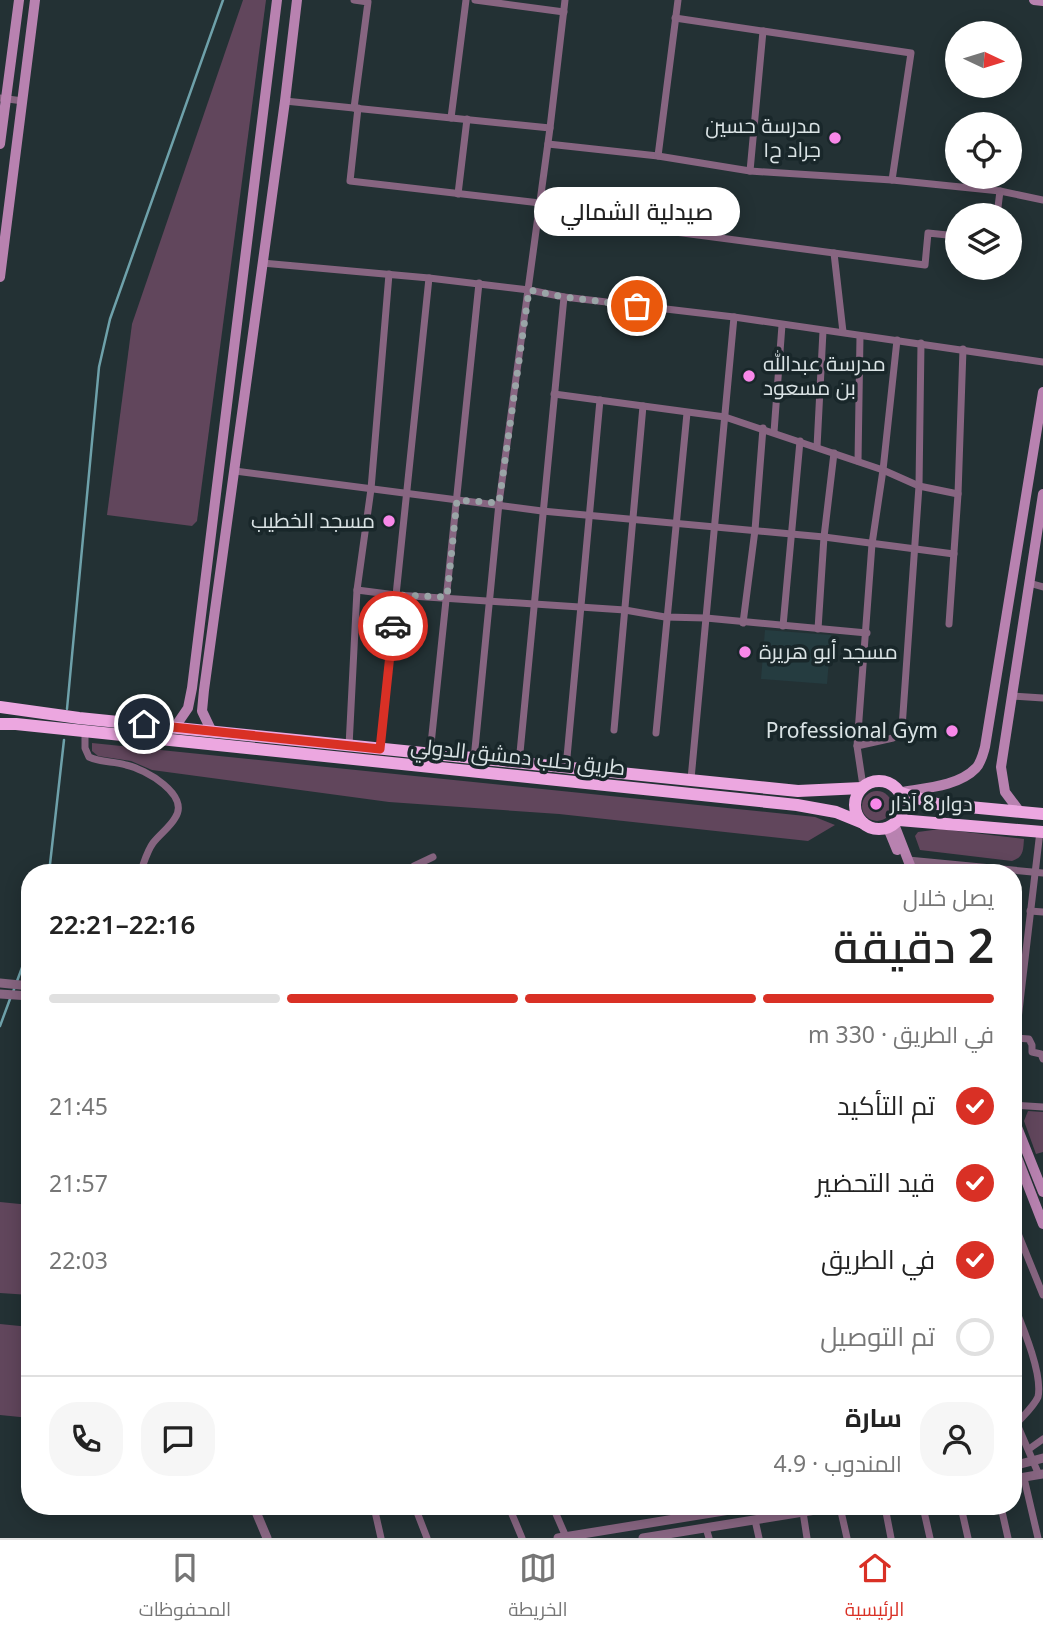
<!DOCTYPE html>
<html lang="ar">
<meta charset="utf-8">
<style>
body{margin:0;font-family:"Noto Sans",Cairo,sans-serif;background:#f6f6f6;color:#222;direction:rtl;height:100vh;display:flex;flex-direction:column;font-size:26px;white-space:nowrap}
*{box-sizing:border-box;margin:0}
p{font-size:23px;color:#767676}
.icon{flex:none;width:38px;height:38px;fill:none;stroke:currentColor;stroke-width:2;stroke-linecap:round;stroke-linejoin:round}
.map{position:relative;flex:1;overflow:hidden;direction:ltr}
.details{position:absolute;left:21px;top:864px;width:1001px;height:651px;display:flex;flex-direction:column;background:#fff;border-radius:28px;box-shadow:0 4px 18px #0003;direction:rtl}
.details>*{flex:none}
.needle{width:46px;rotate:94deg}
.tools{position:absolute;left:945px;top:21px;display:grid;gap:14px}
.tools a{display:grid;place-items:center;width:77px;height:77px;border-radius:50%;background:#fff;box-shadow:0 4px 18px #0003;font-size:35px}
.pin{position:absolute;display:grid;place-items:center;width:60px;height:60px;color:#fff;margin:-30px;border:4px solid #fff;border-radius:50%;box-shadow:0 2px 7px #0007}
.courier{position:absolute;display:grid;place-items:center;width:70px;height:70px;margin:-35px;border:5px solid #d93025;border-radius:50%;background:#fff;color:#222;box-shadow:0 2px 9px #0007}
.bubble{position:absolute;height:49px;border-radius:24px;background:#fff;box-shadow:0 4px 18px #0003;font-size:23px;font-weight:600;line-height:49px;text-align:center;direction:rtl}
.summary em{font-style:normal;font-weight:600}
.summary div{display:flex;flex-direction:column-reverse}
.summary{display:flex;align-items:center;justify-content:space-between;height:119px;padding:0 28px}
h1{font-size:46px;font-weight:600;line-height:52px}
.bar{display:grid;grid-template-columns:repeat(4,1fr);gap:10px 7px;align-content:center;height:84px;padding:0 28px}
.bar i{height:9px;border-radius:5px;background:#e0e0e0}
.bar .active{background:#d93025}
.bar p{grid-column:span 4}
.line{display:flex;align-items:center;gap:18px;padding:0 28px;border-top:2px solid #e0e0e0}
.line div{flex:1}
.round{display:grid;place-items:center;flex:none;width:74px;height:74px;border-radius:28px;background:#f6f6f6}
ol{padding:0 28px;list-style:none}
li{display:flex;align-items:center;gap:21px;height:77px}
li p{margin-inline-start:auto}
li .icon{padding:7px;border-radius:50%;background:#d93025;color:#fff;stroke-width:4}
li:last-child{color:#767676}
li i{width:38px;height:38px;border:4px solid #e0e0e0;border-radius:50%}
.tab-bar{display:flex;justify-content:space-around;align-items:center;height:98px;border-top:2px solid #e0e0e0;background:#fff;font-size:19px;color:#767676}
.tab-bar a{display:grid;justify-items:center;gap:4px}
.tab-bar .active{color:#d93025}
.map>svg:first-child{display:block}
</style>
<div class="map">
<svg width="1043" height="1538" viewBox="0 0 1043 1538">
<rect width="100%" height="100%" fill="#233134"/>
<!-- built -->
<path fill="#253c40" d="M765 630 831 635 827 684 761 679Z"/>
<!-- green -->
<g fill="#61465c">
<path d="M243 0H266L197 521 192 526 107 515 132 324Z"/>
<path d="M92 743 815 817 835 825 808 841 559 814 389 802 152 770 131 761 98 756 92 751Z"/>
<circle cx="877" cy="806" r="15"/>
<path d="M940 829 1024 839C1023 850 1024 857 1012 861L920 850 915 836 918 832Z"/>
<path d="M1028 1111 1043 1112V1152L1036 1154 1024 1121Z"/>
<path d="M0 1202 30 1205V1295L0 1293Z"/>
<path d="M0 1324 30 1327V1418L0 1415Z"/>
</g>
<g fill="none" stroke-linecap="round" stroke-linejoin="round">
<!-- stream -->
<g stroke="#6ea1aa" stroke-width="2.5">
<path d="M67 709 99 367 110 319 223 0"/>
<path d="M49 873 64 740"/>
<path d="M13 992 30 946"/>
<path d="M0 1026 10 999"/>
</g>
<!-- minor -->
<g stroke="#876581" stroke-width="7">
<path d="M475 0 564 12"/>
<path d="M675 18 911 53 892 180"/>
<path d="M0 98 23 101"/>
<path d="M285 101 550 128"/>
<path d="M354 108 368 2 354 0"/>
<path d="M358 108 350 181 540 203"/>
<path d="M451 118 466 0"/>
<path d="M548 144 658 156 750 171 892 180 1000 191 1043 200"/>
<path d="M658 156 678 0"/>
<path d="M750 171 763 31"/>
<path d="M458 194 467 119"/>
<path d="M538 214 925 265 928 233 957 236"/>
<path d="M997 215 1000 191"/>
<path d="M834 253 843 332"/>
<path d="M262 263 429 278 529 290 564 297 734 317 1043 362"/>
<path d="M554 394 725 417 883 470 919 486 958 494"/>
<path d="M774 432 782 325"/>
<path d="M817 447 823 331"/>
<path d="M858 461 860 336"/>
<path d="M235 471 542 511 824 537 954 554"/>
<path d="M1029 583 1043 587"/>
<path d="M357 590 396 595 625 610 665 617 706 618 867 633"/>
<path d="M743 623 755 530 763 428"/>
<path d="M949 624 958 494 963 349"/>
<path d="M783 626 800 441"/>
<path d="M818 629 824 537 834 453"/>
<path d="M1011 696 1043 698"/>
<path d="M614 730 643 406"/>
<path d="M85 732V748L89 757C101 763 113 761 126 765 145 769 191 795 175 818 170 827 160 834 153 843 147 851 144 863 140 873"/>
<path d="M656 733 687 413"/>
<path d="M349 746 357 590 371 489 389 274"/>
<path d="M857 746 893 738 902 728 919 486 921 343"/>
<path d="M380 749 429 278"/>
<path d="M430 754 479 283"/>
<path d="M474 759 499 503 550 128 565 0"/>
<path d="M519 763 564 297"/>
<path d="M566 768 600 400"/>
<path d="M691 779 734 317"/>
<path d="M863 786 857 746 872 544 883 470 897 340"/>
<path d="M908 860 1043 873"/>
<path d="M416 873 414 866 433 857"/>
<path d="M1030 911 1043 912"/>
<path d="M1016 1038 1029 1039 1032 1045V1052L1041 1054 1043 1059"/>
<path d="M1013 1062 1040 831"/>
<path d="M1013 1105 1043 1107"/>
<path d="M1013 1221 1043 1295"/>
<path d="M1013 1303C1022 1325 1043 1374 1038 1397 1034 1406 1024 1415 1018 1422"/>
<path d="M1013 1415 1039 1475"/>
<path d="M1029 1449 1043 1439"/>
<path d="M1024 1478 1038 1538"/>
<path d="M374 1507 381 1538"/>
<path d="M415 1507 427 1538"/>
<path d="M509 1507 522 1538"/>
<path d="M553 1507 566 1537"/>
<path d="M840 1507 847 1538"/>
<path d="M885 1507 891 1538"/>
<path d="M923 1507 930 1538"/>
<path d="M961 1507 968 1538"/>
<path d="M1001 1507 1008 1538"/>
<path d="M803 1512 807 1538"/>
<path d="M755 1520 759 1538"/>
<path d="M706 1528 709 1538"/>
</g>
<!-- tertiary -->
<g stroke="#876581" stroke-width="9">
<path d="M0 983 30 986"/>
<path d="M0 994 30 996"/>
<path d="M1013 1466 1043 1458"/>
<path d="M1013 1479 1043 1474"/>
<path d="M254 1507 267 1538"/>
<path d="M558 1538 748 1507"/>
<path d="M643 1538 834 1507"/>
</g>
<!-- secondary -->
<g stroke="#b882b0" stroke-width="10">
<path d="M1034 0 1043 1"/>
<path d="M0 144 19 0"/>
<path d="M0 277 35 0"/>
<path d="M175 727 188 708 192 688 277 0"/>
<path d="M211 730 202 711 204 690 285 101 297 0"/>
<path d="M902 792C926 788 959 786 976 768 981 763 983 754 985 747L1043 392"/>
<path d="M1020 812 1005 792 1001 767 1043 494"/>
<path d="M894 824 913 873"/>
<path d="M888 828 897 850"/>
<path d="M1013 1117 1043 1192"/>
<path d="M1013 1147 1043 1224"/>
</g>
<!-- trunk -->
<g stroke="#eca7e0" stroke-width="12">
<path d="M0 707 79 718 798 791 862 788"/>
<path d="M0 724H16L797 805 836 812 863 823"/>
<circle cx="879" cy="805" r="24"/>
<path d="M901 793 937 804 1043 814"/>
<path d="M899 820 1043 832"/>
</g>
</g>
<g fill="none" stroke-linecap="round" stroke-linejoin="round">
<!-- done -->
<path stroke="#9aa5a7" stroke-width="7" stroke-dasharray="0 12.6" d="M393 626 396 595 447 597 457 500 499 503 529 290 564 297 637 306"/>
<!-- route -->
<path stroke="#d93025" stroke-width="9" d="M144 724 380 749 393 626"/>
</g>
<!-- markers -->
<g fill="#f888e9" stroke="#19272a" stroke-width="2.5">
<circle cx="835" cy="138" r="7"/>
<circle cx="749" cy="376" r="7"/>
<circle cx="389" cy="521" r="7"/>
<circle cx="745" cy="652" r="7"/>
<circle cx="952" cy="731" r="7"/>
<circle cx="876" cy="804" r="7"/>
</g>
<g text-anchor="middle" stroke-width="7" stroke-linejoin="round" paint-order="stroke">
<!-- poi labels -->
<g font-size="21" fill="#dae3e5" stroke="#19272a" text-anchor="end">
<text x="821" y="133">مدرسة حسين<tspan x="821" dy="24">جراد ح١</tspan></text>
<text x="763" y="371" text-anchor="start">مدرسة عبدالله<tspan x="763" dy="24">بن مسعود</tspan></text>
<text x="375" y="528">مسجد الخطيب</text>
<text x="759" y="659" text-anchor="start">مسجد أبو هريرة</text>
<text x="938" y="738">Professional Gym</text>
<text x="890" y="811" text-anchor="start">دوار 8 آذار</text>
</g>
<!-- street labels -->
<g font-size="21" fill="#dae3e5" stroke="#19272a">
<text transform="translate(518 757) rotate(6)" y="7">طريق حلب دمشق الدولي</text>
</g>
</g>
</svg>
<div class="tools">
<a><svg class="needle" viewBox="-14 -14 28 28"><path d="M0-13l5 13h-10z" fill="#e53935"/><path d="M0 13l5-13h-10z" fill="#767676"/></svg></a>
<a><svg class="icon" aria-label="locate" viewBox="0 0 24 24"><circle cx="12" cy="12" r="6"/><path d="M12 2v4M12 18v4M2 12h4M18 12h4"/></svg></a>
<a><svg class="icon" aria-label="layers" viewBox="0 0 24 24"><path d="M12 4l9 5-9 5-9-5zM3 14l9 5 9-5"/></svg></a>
</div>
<div class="pin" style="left:637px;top:306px;background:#ea580c"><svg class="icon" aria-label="bag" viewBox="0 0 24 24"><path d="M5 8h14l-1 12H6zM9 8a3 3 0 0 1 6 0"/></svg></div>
<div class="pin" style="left:144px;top:724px;background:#1f2937"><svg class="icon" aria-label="home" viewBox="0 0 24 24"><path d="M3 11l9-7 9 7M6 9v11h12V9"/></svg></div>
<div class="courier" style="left:393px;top:626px"><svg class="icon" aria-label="car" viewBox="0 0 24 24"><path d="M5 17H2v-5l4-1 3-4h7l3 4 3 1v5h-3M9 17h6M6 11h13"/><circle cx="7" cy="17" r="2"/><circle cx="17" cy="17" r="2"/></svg></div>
<div class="bubble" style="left:534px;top:187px;width:206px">صيدلية الشمالي</div>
<section class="details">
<div class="summary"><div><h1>2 دقيقة</h1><p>يصل خلال</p></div><em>22:16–22:21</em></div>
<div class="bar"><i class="active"></i><i class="active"></i><i class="active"></i><i></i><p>في الطريق · 330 m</p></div>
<ol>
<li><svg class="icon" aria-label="check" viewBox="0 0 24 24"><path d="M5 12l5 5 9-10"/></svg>تم التأكيد<p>21:45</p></li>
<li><svg class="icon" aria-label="check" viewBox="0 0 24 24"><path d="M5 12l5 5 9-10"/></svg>قيد التحضير<p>21:57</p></li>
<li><svg class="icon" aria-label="check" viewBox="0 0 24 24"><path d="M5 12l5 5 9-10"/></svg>في الطريق<p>22:03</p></li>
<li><i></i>تم التوصيل</li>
</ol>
<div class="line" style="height:126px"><a class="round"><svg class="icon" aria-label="person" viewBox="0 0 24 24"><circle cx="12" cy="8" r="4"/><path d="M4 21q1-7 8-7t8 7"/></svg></a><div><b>سارة</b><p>المندوب · 4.9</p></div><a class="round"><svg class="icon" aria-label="chat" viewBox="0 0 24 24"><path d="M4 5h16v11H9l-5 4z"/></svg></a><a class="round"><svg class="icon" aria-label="phone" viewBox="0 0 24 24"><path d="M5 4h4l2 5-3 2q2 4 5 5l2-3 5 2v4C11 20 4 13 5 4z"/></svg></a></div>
</section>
</div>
<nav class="tab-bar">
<a class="active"><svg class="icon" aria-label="home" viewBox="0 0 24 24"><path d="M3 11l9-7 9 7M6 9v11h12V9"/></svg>الرئيسية</a>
<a><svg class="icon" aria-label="map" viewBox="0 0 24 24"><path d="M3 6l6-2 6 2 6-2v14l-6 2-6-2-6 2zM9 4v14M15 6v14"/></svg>الخريطة</a>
<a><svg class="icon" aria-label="saved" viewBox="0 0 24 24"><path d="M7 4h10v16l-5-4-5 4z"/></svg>المحفوظات</a>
</nav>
